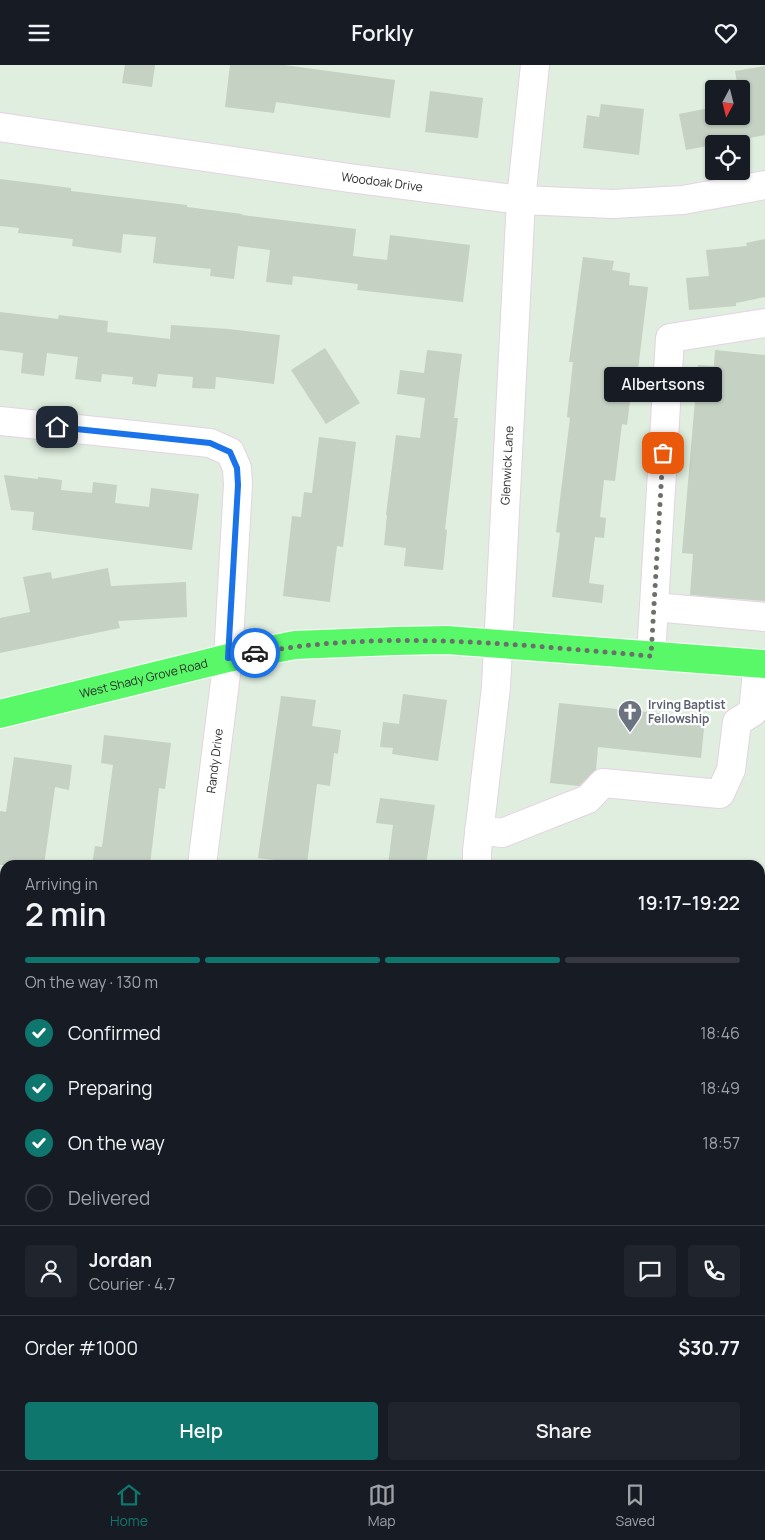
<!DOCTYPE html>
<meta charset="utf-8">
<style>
body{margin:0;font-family:Manrope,sans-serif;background:#20242c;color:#f1f3f6;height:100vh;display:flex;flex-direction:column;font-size:19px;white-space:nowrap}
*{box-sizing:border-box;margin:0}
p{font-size:16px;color:#9ea1a6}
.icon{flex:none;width:28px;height:28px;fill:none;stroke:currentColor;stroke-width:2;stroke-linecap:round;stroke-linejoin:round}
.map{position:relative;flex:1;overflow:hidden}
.drawer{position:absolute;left:0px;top:795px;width:765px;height:610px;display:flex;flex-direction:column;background:#171b24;border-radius:15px 15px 0 0;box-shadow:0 1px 4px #0004}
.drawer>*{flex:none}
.needle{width:32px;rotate:187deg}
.buttons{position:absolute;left:705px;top:15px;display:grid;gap:10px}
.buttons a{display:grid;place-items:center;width:45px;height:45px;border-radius:5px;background:#171b24;box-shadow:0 1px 4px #0004;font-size:25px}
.pin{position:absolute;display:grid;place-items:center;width:42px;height:42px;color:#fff;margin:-21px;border-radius:10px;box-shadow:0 2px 8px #0006}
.courier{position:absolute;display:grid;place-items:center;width:50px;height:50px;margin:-25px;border:4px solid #1a73e8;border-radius:50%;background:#fff;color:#222;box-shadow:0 1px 6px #0007}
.bubble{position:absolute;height:35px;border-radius:5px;background:#171b24;box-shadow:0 1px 4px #0004;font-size:16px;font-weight:600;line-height:35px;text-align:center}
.head em{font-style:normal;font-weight:600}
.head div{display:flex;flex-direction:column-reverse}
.head{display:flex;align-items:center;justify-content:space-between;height:85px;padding:0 25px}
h1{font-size:32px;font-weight:600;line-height:38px}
.bar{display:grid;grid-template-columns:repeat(4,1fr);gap:8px 5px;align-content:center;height:60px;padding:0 25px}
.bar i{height:6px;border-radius:4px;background:#363941}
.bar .selected{background:#0f766e}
.bar p{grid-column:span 4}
.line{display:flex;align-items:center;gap:12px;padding:0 25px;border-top:1px solid #363941}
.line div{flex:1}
.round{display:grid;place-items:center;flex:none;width:52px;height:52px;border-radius:5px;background:#20242c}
ol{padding:0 25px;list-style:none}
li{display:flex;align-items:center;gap:15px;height:55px}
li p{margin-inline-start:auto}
li .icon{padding:5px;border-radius:50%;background:#0f766e;color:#fff;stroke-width:4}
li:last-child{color:#9ea1a6}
li i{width:28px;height:28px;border:2px solid #363941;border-radius:50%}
.button{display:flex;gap:10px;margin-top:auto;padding:10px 25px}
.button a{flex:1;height:58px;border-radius:5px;background:#0f766e;color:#fff;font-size:20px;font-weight:600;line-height:58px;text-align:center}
.button a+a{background:#20242c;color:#f1f3f6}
header{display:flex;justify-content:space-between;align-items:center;height:65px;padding:0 25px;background:#171b24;font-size:22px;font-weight:600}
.tabs{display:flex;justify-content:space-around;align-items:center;height:70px;border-top:1px solid #363941;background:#171b24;font-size:14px;color:#9ea1a6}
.tabs a{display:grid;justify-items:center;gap:2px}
.tabs .selected{color:#0f766e}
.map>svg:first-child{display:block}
</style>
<header><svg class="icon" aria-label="menu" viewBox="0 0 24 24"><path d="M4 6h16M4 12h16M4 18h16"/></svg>Forkly<svg class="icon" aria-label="heart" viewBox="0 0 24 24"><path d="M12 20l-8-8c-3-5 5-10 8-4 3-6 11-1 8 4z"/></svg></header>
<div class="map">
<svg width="765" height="1405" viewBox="0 0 765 1405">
<rect width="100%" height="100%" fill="#dfeede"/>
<!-- building -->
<g fill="#c4d1c3">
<path d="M125 0H155L152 22 122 18Z"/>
<path d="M230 0H284L395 15 390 53 276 37 274 48 225 42Z"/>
<path d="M765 1V70L686 85 679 49 714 42V51H741V24H738L735 6Z"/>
<path d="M430 26 483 33 478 73 425 67Z"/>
<path d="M601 39 644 44 639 90 583 83 587 50 599 52Z"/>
<path d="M0 114 71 123V126L187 140V142L242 149V150L356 164 353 191 387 195 390 170 470 180 463 237 357 225 358 219 293 211 292 220 266 217 270 185 238 181 234 214 210 211 211 204 153 198 156 172 123 169 121 188 72 181 73 174 18 168 19 163 0 161Z"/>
<path d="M765 174V232L736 238V241L689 245 686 213 709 211 706 185 747 181 746 178Z"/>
<path d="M583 192 614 196 612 205 630 208 629 220 648 222 638 305H634L627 360 622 359 615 416 604 415 600 452 606 453 604 473 595 472 589 518 604 520 602 538 552 532 560 468 556 467 570 353 567 352 573 297H569Z"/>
<path d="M0 247 58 254 59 250 108 256 107 267 170 274 171 260 228 264 280 270 274 319 216 312 215 324 192 323 193 312 158 309 156 322 132 319 133 312 102 309 101 317 75 314 78 292 47 288 44 311 21 308 23 288 0 285Z"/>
<path d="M325 283 360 338 326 359 291 305Z"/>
<path d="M427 285 462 289 454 353H458L445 464 447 465 443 505 404 501 406 483 384 480 387 450H386L396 370 420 373 425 333 397 329 400 305 424 308Z"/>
<path d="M715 285 765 290V536L690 530 693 489 682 488 698 300 714 301Z"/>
<path d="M319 372 356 377 343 482 337 481 330 537 283 531 292 451 301 452 304 427 312 428Z"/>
<path d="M4 410 38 414V412L62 415 61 425 92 428 93 417 117 420 115 438 149 442 151 423 199 429 192 485 32 465 34 447 11 445Z"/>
<path d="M108 503 111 521 186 517 187 552 118 556 120 563 0 588V553L30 547 23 512 51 507 52 514Z"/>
<path d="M403 629 447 635 438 696 392 689 393 683 380 682 383 657 399 659Z"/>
<path d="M281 631 316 635 312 661 341 665 338 689 334 688 330 721 317 719 307 799 258 793Z"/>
<path d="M559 638 705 653 701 693 598 682 596 705 579 721 550 718Z"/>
<path d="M104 670 171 678 165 724 159 723 150 800H92L95 781 102 782 113 700 101 698Z"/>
<path d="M14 692 72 700 69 725 55 722 44 800H0V746L6 747Z"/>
<path d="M380 733 435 740 426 800H388L393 760 376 758Z"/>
</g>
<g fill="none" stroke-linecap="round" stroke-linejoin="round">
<defs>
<g id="minor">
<path id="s1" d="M0 62 349 113 521 135 613 139 683 135 765 120"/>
<path d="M0 356 210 378 230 387 237 403 238 420 228 593 202 800"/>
<path d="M654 542 765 552"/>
<path d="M651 591 670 273 765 258"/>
<path d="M479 765 502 768 588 734 603 718 720 729 731 705 737 657 753 647 758 598"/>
<path id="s2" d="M477 800V786L496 622 521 135 535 0"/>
<path d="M760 948H765"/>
<path d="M760 1262 765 1263"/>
<path d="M203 1405V1400"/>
<path d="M481 1405 482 1400"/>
</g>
<g id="major">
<path id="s3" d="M0 649 228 593 295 580 395 576 447 575 765 599"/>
</g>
</defs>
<!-- minor casing -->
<use href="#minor" stroke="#e5d3e2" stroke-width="30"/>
<!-- major casing -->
<use href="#major" stroke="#fff" stroke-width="30"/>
<!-- minor -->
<use href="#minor" stroke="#fff" stroke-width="28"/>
<!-- major -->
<use href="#major" stroke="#59f869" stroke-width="28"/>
</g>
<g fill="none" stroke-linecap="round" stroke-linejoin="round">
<!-- done -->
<path stroke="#6b706a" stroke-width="5" stroke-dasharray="0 9" d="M255 588C385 564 520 580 651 591L663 388"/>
<!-- route -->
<path stroke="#1a73e8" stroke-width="6" d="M57 362 210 378 230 387 237 403 238 420 228 593 255 588"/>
</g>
<!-- icons -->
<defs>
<symbol id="church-pin" viewBox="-11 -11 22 30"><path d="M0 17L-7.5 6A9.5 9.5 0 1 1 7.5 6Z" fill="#6b7280" stroke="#fff"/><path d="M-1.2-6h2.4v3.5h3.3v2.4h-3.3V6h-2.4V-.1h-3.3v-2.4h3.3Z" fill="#fff"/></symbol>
</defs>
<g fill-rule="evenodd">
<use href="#church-pin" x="616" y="633" width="28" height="38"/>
</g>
<g text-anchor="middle" stroke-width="4.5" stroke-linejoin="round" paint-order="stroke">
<!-- street labels -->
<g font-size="12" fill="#2c2c2c" stroke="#fff">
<text dy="4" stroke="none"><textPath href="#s1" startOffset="386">Woodoak Drive</textPath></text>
<text dy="4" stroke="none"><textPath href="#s2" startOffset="401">Glenwick Lane</textPath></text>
<text dy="4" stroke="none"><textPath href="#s3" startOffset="148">West Shady Grove Road</textPath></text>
<text transform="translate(215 696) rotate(-83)" y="4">Randy Drive</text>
</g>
<!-- worship labels -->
<g font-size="12" font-weight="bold" fill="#5b616d" stroke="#fff" text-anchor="start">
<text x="648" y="644">Irving Baptist<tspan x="648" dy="14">Fellowship</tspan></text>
</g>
</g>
</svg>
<div class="buttons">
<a><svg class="needle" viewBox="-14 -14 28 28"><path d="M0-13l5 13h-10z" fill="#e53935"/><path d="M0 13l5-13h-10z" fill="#9ea1a6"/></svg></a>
<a><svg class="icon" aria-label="locate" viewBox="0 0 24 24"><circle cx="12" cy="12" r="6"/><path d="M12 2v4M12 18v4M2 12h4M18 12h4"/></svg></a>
</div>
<div class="pin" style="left:663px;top:388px;background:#ea580c"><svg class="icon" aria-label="bag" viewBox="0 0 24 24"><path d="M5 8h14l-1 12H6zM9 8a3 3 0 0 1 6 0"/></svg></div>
<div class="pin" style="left:57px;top:362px;background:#1f2937"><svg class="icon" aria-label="home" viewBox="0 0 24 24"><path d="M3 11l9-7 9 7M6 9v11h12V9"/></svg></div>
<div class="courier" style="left:255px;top:588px"><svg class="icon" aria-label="car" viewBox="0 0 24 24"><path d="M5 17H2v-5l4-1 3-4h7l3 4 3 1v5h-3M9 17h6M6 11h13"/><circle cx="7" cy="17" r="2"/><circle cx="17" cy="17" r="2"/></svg></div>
<div class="bubble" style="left:604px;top:302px;width:118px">Albertsons</div>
<section class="drawer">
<div class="head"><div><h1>2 min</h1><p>Arriving in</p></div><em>19:17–19:22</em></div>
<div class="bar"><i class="selected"></i><i class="selected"></i><i class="selected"></i><i></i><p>On the way · 130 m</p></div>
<ol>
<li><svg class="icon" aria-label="check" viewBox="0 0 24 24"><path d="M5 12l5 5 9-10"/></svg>Confirmed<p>18:46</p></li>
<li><svg class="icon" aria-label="check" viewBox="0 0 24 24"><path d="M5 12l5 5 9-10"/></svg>Preparing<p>18:49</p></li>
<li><svg class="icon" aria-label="check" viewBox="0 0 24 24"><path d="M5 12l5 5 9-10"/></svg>On the way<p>18:57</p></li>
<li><i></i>Delivered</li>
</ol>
<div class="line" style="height:90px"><a class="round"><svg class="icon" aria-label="person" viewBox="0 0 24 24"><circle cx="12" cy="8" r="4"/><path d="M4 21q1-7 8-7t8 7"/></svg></a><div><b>Jordan</b><p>Courier · 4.7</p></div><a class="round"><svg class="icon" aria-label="chat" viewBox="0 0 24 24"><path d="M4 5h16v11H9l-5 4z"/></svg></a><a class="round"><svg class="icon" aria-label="phone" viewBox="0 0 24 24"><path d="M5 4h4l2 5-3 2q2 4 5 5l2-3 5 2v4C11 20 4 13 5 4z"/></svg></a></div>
<div class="line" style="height:65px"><div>Order #1000</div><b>$30.77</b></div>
<div class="button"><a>Help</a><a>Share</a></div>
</section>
</div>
<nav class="tabs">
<a class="selected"><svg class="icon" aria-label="home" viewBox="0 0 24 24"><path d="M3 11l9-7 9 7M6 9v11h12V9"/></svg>Home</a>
<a><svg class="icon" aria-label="map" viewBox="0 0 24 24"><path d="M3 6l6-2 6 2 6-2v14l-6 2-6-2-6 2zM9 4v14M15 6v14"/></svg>Map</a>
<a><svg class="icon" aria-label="saved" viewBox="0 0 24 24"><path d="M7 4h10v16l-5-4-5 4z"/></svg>Saved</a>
</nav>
